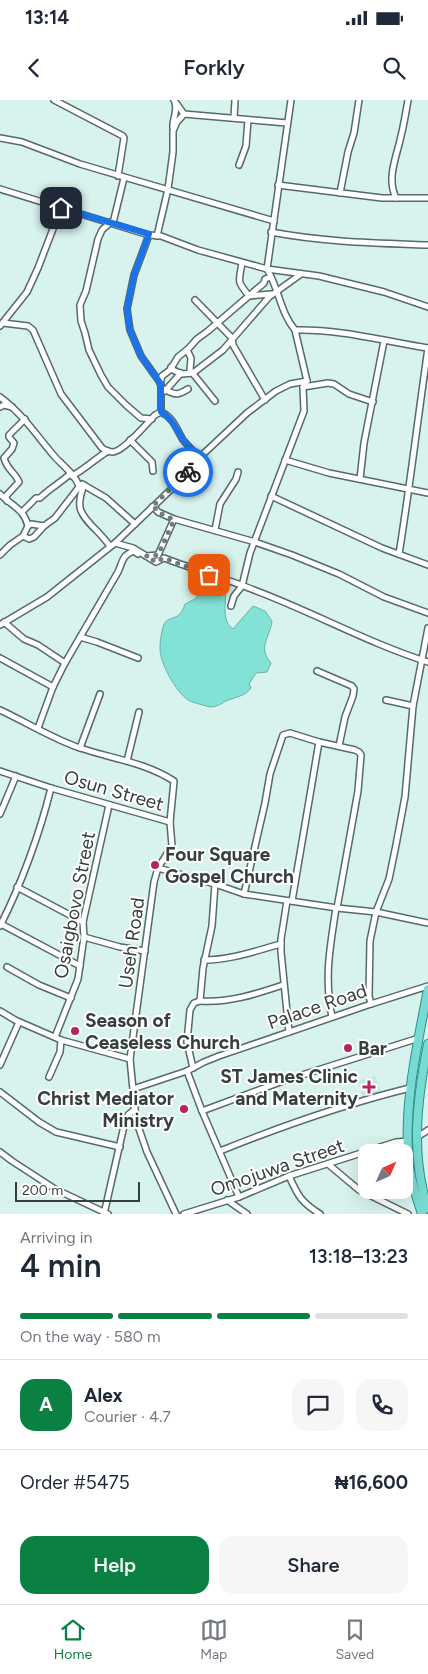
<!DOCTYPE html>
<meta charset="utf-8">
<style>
body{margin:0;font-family:Figtree,sans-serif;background:#f6f6f7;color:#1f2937;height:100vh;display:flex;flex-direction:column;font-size:19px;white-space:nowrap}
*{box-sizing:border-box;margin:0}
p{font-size:16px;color:#747a83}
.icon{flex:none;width:28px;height:28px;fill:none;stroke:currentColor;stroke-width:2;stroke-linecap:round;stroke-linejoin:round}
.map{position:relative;height:1114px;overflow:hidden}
.side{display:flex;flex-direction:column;background:#fff;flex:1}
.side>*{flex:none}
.needle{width:32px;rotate:45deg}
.fabs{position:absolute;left:358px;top:1044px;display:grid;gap:10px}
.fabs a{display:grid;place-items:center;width:55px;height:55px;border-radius:10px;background:#fff;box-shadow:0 5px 20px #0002;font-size:25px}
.scale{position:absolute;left:15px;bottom:12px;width:125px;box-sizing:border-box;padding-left:5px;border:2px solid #353f3d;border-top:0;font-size:14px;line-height:18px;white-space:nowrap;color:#353f3d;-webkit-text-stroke:4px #fff;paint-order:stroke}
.pin{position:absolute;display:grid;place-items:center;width:42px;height:42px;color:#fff;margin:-21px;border-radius:10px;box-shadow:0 2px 8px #0006}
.courier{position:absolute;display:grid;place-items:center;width:50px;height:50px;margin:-25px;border:4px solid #1a73e8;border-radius:50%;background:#fff;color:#222;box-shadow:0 1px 6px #0007}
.summary em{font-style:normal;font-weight:600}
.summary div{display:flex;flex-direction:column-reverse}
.summary{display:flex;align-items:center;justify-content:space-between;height:85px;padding:0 20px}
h1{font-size:32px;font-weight:600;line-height:38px}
.bar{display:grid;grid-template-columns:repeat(4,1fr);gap:8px 5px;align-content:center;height:60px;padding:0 20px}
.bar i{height:6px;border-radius:4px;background:#e0e1e3}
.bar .active{background:#0b8043}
.bar p{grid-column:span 4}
.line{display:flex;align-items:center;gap:12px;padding:0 20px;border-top:1px solid #e0e1e3}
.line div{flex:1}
.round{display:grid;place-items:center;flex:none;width:52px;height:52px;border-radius:15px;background:#f6f6f7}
.button{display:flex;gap:10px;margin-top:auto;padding:10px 20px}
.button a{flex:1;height:58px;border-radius:15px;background:#0b8043;color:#fff;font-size:20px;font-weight:600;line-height:58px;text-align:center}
.button a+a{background:#f6f6f7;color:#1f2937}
.status{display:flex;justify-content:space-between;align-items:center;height:35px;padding:0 25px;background:#fff;direction:ltr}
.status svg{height:14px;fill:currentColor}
header{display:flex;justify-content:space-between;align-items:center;height:65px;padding:0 20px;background:#fff;font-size:22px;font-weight:600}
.tabs{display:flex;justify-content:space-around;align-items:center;height:70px;border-top:1px solid #e0e1e3;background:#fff;font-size:14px;color:#747a83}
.tabs a{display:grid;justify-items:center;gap:2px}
.tabs .active{color:#0b8043}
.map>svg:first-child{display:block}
</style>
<div class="status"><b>13:14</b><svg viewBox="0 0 49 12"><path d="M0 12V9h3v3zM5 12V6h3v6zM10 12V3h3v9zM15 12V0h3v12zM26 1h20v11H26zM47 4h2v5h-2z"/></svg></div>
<header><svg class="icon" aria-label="back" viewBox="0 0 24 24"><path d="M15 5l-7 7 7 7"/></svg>Forkly<svg class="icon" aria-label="search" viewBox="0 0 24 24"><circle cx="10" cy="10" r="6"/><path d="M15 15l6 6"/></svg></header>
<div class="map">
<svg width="428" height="1114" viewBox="0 0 428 1114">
<rect width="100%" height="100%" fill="#d8f2ee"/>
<!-- built -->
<path fill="#c4e7e2" d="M375 976 381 992 363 998 358 981Z"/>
<!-- water -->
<path fill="#82e2d6" stroke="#6bb1a8" d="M209 484C212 484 218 484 221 486 232 491 217 518 233 529L253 506 265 511 272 521C270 538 257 547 271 563L267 572 256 573 249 584 251 588C246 595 240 596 231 599 224 601 219 607 210 607 206 606 191 602 188 600 176 592 159 562 160 547 160 541 162 529 164 524 170 514 179 523 185 504L195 499Z"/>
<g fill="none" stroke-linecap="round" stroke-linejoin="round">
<defs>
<g id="street">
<path d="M54 0 123 36 124 38 118 76"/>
<path d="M174 0 184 14 287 23"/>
<path d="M291 0 267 169 319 176 384 192 428 207"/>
<path d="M234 18 235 0"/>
<path d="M173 28C172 19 178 12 175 3"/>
<path d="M0 38 22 42 80 64 274 121"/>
<path d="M239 65 246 46 248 20"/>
<path d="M278 85 382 98H428"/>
<path d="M0 89 149 135 161 136 198 150 267 169C279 189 280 212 295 230 340 229 384 241 428 248"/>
<path d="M340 93 348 52 354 33 359 0"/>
<path d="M396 98C386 78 397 56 401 36 404 24 406 12 408 0"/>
<path d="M111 122 102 130 98 139 86 191 80 205 81 221 85 233 89 250 101 275 108 287 126 305 141 318 152 319"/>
<path d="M113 123 124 78"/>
<path d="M271 132C323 142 376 143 428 145"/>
<path d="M149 135 134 175 127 209 130 230 141 256 161 284V312"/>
<path d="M157 136 168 89 173 52V31L177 22 184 14"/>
<path d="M242 163C239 182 236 180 249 196L271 194"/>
<path d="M195 200 232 238 233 245 265 300"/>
<path d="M3 223 28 226 33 230 61 294 102 348C105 350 109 352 113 352 124 351 147 323 155 315L161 312C173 317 177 330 183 340 188 346 194 352 200 357"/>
<path d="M0 226 27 192 38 168 61 108"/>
<path d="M187 250 191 258 190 270 215 301"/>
<path d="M171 267 173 270 182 274 193 273 223 250 269 197 301 174"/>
<path d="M160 283 162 276 170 270 178 257 189 248 197 239 208 231 264 183 265 179 271 177"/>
<path d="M303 287 328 283 334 284 349 294 373 302"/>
<path d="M161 288C175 294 175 297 188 289"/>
<path d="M165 291 181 273"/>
<path d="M0 297C23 314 37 336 55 357 62 365 77 376 79 387L55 418 44 426 31 424 28 426 23 436 10 445 0 455"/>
<path d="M0 307 4 305 12 307"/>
<path d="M130 340 152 362 153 371"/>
<path d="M285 360 329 373 428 393"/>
<path d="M72 376C85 369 95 359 108 351"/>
<path d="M360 379 364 343 384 241"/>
<path d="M82 384 106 398 135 424"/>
<path d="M84 385C75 408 80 414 97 431 102 436 106 441 110 446"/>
<path d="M0 394C12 406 24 409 28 426"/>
<path d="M271 396 382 448 428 465"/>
<path d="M7 401 6 396 19 382C15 372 7 370 4 358L12 349 14 343 9 337V335L25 319"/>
<path d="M152 407 155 408 158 412 174 419 255 442 292 455 339 474 384 497 428 513"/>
<path d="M23 411 36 398H40C49 389 60 383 70 374"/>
<path d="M215 430 220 404 236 379 238 372"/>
<path d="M23 436 29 439 34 437 44 426"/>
<path d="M115 443 133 448 156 462 164 458C193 469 224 478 254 490 313 512 368 543 428 562"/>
<path d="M399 454C410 386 418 317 428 248"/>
<path d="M146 456 158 455 174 419"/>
<path d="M231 506 234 496 242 486 250 453 304 311 303 287 307 281 295 230"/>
<path d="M4 522 24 539 38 545 65 563"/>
<path d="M0 525 47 497 115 443 182 379 198 362 200 357 247 313 276 291 290 284 307 281"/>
<path d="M80 537 97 542 138 558"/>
<path d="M0 558 53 587"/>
<path d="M317 571 352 586 354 589 353 596 345 617 339 646"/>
<path d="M386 600 413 606"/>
<path d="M0 610C26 622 53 639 80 648 113 659 144 662 174 681L170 722 172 746 158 768 154 782 130 959 136 1020 147 1052 176 1114"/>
<path d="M38 628 53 587 65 563 118 472C123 461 122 455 134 451L138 454"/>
<path d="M80 648 100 594"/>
<path d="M127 661 139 612"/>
<path d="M0 671 51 688 170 722"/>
<path d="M0 714 16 676"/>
<path d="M158 768 215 784 212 826 203 868 200 901C229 903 256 894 283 885"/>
<path d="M215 784 244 794 337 808 376 812 428 823"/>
<path d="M17 787 83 822"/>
<path d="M244 794 265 703 270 674 283 635 290 633 319 642 355 650 359 652 361 655 358 691 337 808"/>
<path d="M287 801 281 839V852L289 932"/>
<path d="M292 801 319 642"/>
<path d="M1 824 80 866"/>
<path d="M0 826C21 785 40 733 51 688"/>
<path d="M84 837 120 847 145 851"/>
<path d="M204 860C231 860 255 851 281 844"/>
<path d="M7 867 39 885 71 898"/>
<path d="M371 904 369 896 370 841 376 812 389 779 396 745 405 697 413 606 428 528"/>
<path d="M0 911 15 920 61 940 130 959"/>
<path d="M332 917C324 877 330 848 336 808"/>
<path d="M55 937 78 879 84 837 83 822 109 705"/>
<path d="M0 965 19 922"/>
<path d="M193 968 187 942 190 910 194 903 200 901"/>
<path d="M187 971 202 1011 239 1097"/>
<path d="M49 977 60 952 61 940"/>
<path d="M133 991V989L187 971 204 962 219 956 371 904 428 886"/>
<path d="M0 992 39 1022 56 1032 120 1047"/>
<path d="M202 1011 283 981 419 938"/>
<path d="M416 1038 428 1030"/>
<path d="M220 1051C282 1026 345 1004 410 988"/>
<path d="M0 1052 12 1061 55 1089 108 1114"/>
<path d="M328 1064 359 1090 408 1114"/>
<path d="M289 1076C298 1096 301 1102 320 1114"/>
<path d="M227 1100 247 1114"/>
<path d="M104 1114 124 1026 128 1015 135 1009 134 1007"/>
<path d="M184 1114 239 1097 289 1076 396 1042 408 1041"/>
</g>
<g id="primary">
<path d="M428 944C417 999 410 1055 428 1109"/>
<path d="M422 1114C417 1098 411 1082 409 1065 403 1006 417 947 428 889"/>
</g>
</defs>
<!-- street casing -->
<use href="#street" stroke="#556b68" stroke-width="8"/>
<!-- primary casing -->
<use href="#primary" stroke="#27948a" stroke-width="10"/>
<!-- street -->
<use href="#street" stroke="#fff" stroke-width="5"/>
<!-- primary -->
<use href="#primary" stroke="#79dad2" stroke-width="8"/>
</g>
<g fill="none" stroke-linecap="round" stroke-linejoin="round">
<!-- done -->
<path stroke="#6e7e7b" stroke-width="5" stroke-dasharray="0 9" d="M188 372 152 407 155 408 158 412 174 420 158 455 146 456 156 462 164 458 209 475"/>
<!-- route -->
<path stroke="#1a73e8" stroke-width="6" d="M61 108 149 134 134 175 127 209 130 230 141 256 161 284V312C172 318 177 330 183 340 188 346 194 352 200 357L198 362 188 372"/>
</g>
<!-- markers -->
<g fill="#b42558" stroke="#fff" stroke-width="2">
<circle cx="155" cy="765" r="5"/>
<circle cx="75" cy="931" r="5"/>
<circle cx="348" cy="948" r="5"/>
<path d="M366.5 979.5h5v5h5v5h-5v5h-5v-5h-5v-5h5z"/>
<circle cx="184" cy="1009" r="5"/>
</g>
<g text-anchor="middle" stroke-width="4" stroke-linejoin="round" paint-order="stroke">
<!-- street labels -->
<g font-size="19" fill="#353f3d" stroke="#fff">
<text transform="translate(114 690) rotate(16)" y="7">Osun Street</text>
<text transform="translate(74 805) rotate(-79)" y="7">Osaigbovo Street</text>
<text transform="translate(131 843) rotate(-82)" y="7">Useh Road</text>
<text transform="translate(317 906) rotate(-19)" y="7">Palace Road</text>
<text transform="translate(277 1067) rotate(-19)" y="7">Omojuwa Street</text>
</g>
<!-- poi labels -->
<g font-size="19" font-weight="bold" fill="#353f3d" stroke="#fff" text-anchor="start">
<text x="165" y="761">Four Square<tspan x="165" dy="22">Gospel Church</tspan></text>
<text x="85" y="927">Season of<tspan x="85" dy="22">Ceaseless Church</tspan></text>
<text x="358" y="955">Bar</text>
<text x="358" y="983" text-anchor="end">ST James Clinic<tspan x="358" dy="22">and Maternity</tspan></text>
<text x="174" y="1005" text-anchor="end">Christ Mediator<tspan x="174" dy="22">Ministry</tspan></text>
</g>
</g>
</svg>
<div class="fabs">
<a><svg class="needle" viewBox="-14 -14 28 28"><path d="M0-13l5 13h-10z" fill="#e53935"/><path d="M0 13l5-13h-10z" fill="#747a83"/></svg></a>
</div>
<div class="scale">200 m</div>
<div class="pin" style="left:209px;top:475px;background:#ea580c"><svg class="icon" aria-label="bag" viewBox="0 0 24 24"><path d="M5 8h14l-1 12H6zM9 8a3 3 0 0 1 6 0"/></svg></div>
<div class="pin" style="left:61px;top:108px;background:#1f2937"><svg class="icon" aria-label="home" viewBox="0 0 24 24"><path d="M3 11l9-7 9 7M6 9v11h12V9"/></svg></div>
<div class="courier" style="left:188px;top:372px"><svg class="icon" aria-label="bike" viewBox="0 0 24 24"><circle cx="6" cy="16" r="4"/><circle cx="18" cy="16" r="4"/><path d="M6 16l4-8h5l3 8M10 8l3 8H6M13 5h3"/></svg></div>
</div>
<section class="side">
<div class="summary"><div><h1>4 min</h1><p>Arriving in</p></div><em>13:18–13:23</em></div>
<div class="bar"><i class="active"></i><i class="active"></i><i class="active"></i><i></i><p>On the way · 580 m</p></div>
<div class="line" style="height:90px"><b class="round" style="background:#0b8043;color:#fff">A</b><div><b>Alex</b><p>Courier · 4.7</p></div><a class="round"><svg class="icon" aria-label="chat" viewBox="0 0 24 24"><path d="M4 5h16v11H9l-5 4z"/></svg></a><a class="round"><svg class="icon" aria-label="phone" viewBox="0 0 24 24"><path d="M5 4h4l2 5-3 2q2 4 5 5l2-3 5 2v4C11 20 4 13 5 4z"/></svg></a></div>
<div class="line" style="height:65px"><div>Order #5475</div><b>₦16,600</b></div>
<div class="button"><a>Help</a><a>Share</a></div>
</section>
<nav class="tabs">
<a class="active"><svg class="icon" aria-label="home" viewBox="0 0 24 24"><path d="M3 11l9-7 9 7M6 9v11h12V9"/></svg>Home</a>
<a><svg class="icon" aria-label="map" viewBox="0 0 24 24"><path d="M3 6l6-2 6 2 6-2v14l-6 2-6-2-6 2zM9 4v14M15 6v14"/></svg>Map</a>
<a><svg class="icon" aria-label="saved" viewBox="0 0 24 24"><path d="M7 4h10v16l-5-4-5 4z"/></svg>Saved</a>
</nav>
